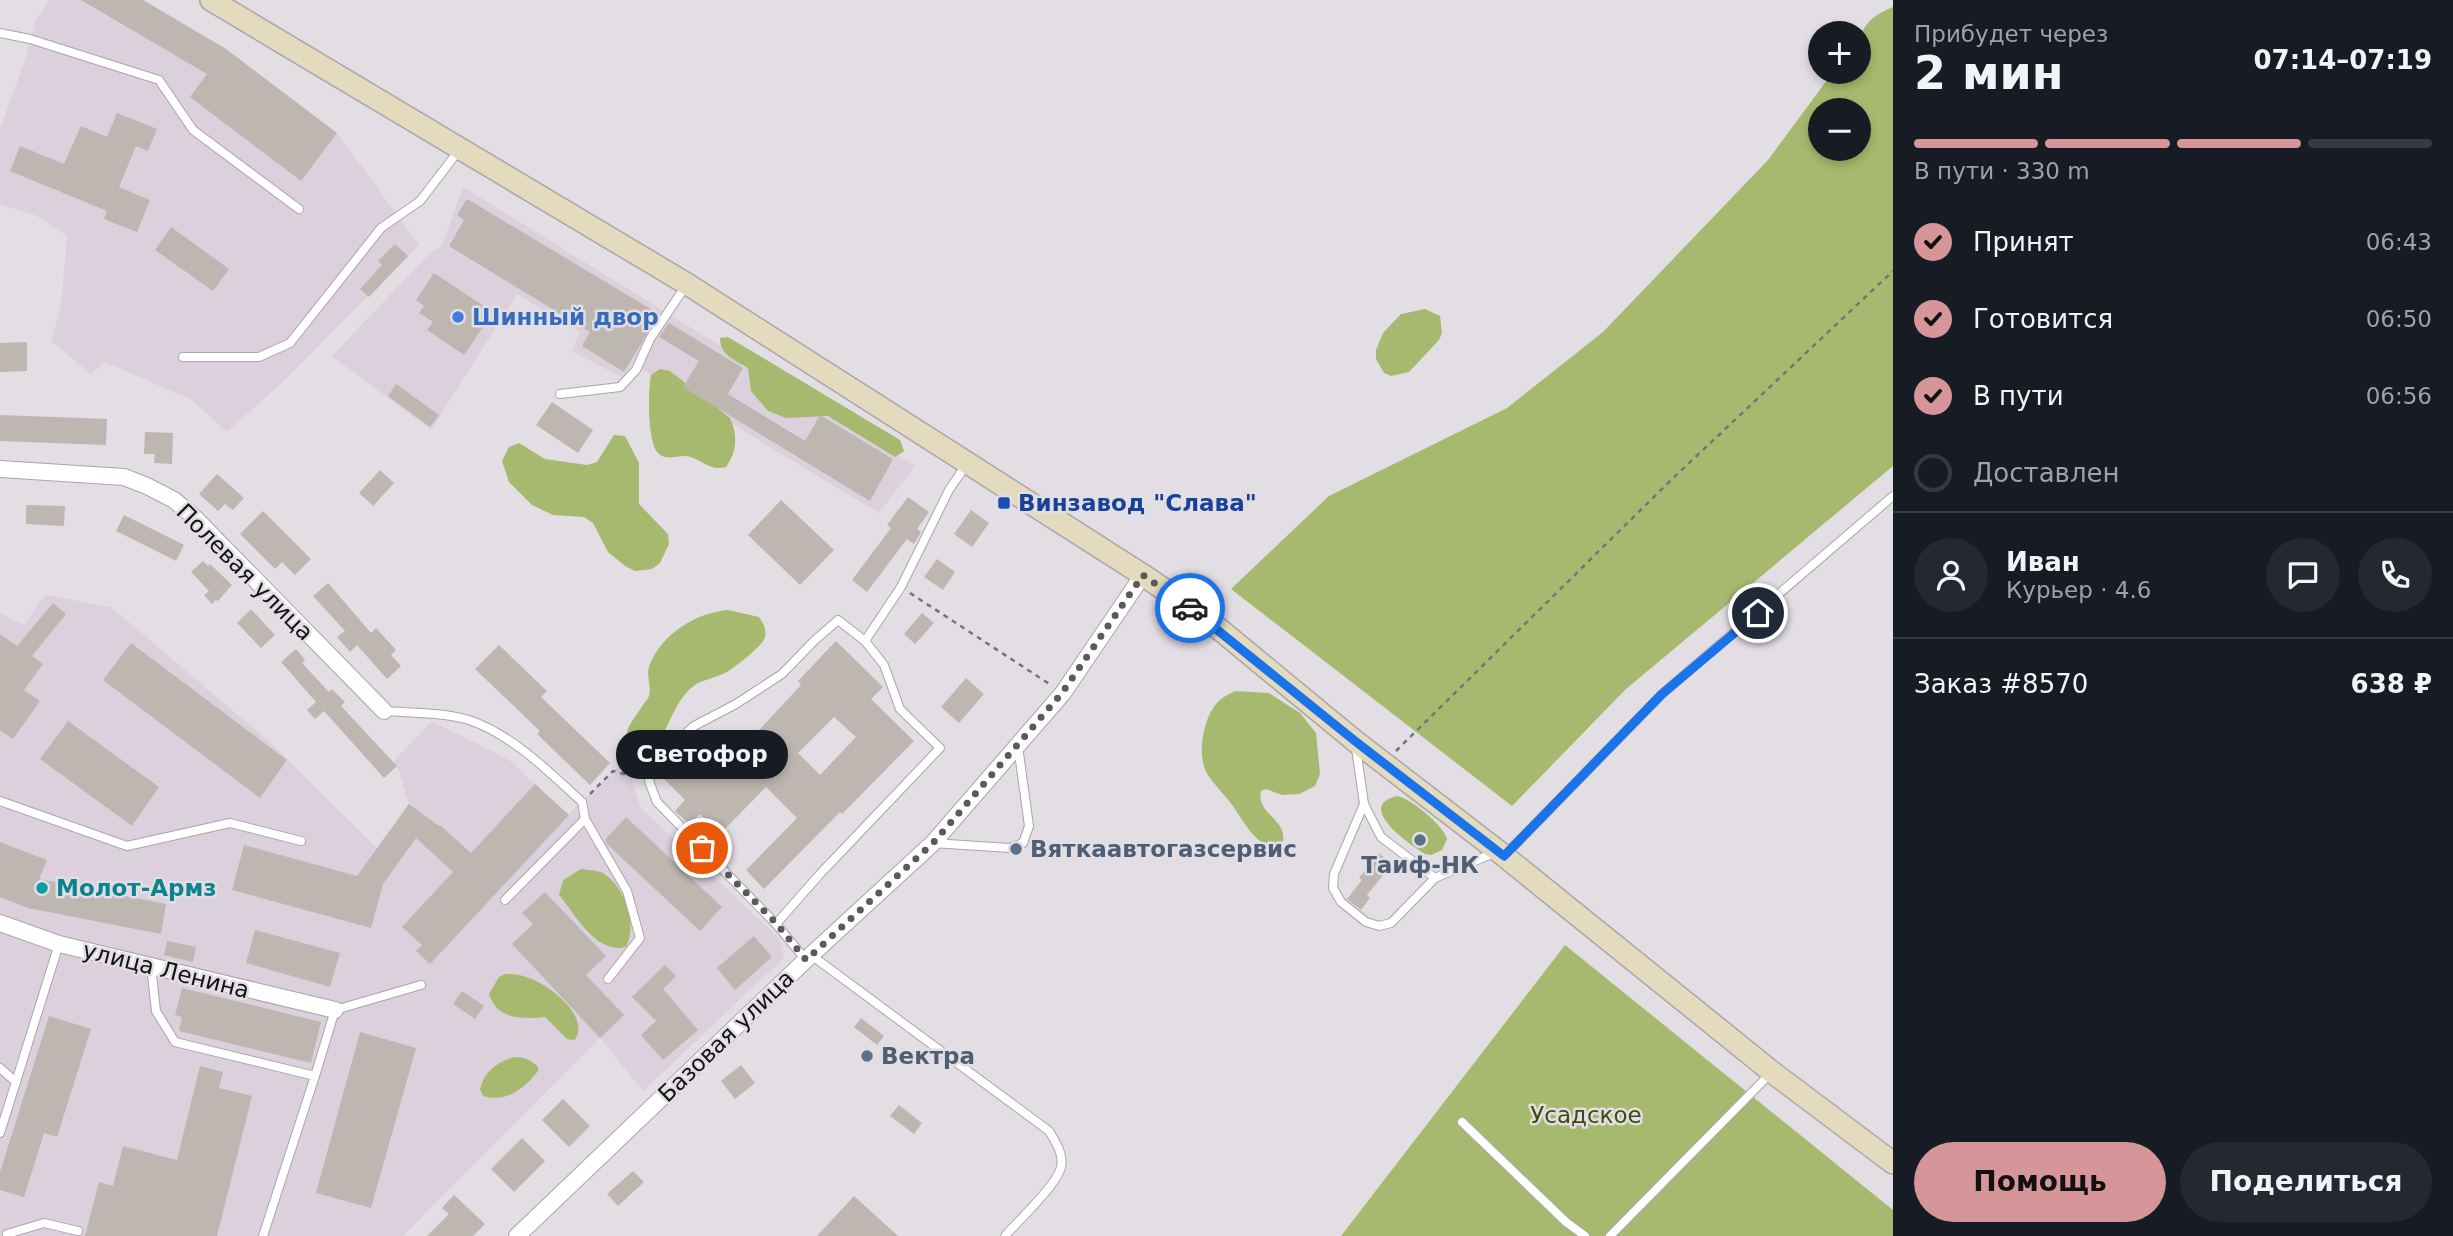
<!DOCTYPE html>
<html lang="ru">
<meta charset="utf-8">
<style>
body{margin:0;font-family:"DejaVu Sans",sans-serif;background:#242831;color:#f1f3f6;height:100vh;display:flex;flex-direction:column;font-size:26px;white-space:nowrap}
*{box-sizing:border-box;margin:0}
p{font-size:23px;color:#9ea1a6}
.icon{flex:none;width:38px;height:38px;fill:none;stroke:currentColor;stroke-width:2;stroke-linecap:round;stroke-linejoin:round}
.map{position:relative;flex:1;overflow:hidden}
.drawer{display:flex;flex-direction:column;background:#171b24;width:560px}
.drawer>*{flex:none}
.tools{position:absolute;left:1808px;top:21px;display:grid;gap:14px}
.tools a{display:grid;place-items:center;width:63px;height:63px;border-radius:50%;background:#171b24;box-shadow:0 4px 10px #0003;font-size:35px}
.pin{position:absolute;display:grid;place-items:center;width:60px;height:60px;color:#fff;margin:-30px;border:4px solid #fff;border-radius:50%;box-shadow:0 2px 7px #0007}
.courier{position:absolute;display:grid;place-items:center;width:70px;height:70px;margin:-35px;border:5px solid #1a73e8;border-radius:50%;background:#fff;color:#222;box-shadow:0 2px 9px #0007}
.bubble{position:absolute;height:49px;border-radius:24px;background:#171b24;box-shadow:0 4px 10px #0003;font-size:23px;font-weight:800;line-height:49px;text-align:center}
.summary em{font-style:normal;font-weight:800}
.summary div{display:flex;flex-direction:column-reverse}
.summary{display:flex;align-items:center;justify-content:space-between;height:119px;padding:0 21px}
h1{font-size:46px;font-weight:800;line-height:52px}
.bar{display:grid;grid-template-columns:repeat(4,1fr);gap:10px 7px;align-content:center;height:84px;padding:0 21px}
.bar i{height:9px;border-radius:5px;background:#363941}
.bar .active{background:#d69699}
.bar p{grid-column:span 4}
.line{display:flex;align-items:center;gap:18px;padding:0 21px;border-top:2px solid #363941}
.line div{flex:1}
.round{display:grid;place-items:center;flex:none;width:74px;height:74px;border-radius:37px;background:#242831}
ol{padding:0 21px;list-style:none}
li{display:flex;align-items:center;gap:21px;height:77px}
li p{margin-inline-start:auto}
li .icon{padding:7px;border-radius:50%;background:#d69699;color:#111;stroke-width:4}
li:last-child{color:#9ea1a6}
li i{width:38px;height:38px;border:4px solid #363941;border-radius:50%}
.button{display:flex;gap:14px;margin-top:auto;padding:14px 21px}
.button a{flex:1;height:80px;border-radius:42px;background:#d69699;color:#111;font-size:28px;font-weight:800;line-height:80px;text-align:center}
.button a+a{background:#242831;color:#f1f3f6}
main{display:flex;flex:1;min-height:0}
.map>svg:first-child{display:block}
</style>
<main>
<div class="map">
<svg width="1893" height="1236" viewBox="0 0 1893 1236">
<rect width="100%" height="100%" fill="#e3dee4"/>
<!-- built -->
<g fill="#dbd0dc">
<path d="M49 0H143L226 49 337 133 419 245 285 380 227 432 192 400 105 362 91 374 51 341 61 306 67 236 35 215 0 204V129L24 63 36 20Z"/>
<path d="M463 187 915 466 879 513 633 364 623 378 572 351 580 332 517 294 431 430 332 356 428 255 442 246Z"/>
<path d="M45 595 111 607 271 743 377 848 409 804 397 766 393 762 432 721 509 760 568 815 625 760 641 808 780 939 784 958 643 1091 600 1038 403 1236H0V613L24 625Z"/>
</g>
<!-- green -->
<g fill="#a7b96e" fill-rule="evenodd">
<path d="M1893 7V466L1626 689 1512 806 1231 589 1329 496 1507 408 1603 332 1768 160 1833 72H1858C1858 38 1858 21 1893 7ZM1820 110H1858V149H1820Z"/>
<path d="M1425 309 1440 316 1442 333 1439 340 1409 372 1391 376 1384 373 1376 359V350L1383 333 1401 314Z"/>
<path d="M728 337 900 440 904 451 895 457 828 416 786 418 768 411 751 391 748 368C735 360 720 355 720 338Z"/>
<path d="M660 369 670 371 730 418C738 435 737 452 726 467 710 471 705 462 691 457 680 453 669 462 659 454 647 445 648 390 651 375Z"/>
<path d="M614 435 625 436 639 463V504L668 534 669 544 660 563 652 569 635 571 625 566 608 552 593 523 584 517 553 515 532 505 509 482 502 461 509 447 519 443 545 459 587 465 597 462Z"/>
<path d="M728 610 759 617C763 623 767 630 765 637 763 646 734 668 725 673 711 680 699 679 687 692 667 714 666 749 635 759 620 731 627 730 643 705 645 702 648 699 649 696 652 686 645 675 650 664 663 633 696 613 728 610Z"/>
<path d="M1235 691 1269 693 1300 713 1316 733 1320 774 1315 786 1299 794 1282 795 1266 789 1261 791C1256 814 1287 819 1283 841 1278 844 1274 847 1268 845 1254 841 1243 821 1235 809 1227 797 1216 787 1208 775 1196 758 1203 718 1217 703 1221 698 1229 694 1235 691Z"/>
<path d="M1397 796C1410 798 1443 825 1447 839L1442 850 1431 855 1425 854C1410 845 1354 806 1397 796Z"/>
<path d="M581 869C587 870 597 870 603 873 625 887 638 924 626 947 595 954 576 915 559 895L563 880Z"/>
<path d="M1565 945 1893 1210V1236H1341Z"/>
<path d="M505 974C514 974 523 975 532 979 551 987 590 1016 575 1040L567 1039 545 1017C522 1019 497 1020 489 994L499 977Z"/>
<path d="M514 1057C524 1057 531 1060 538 1067V1071C524 1089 506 1103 483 1096L480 1089C484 1072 497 1062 514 1057Z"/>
</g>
<!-- building -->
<g fill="#beb6b1" fill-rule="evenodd">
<path d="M81 0H143L226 49 337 133 301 181 190 97 207 74Z"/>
<path d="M117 113 157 129 148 151 136 146 119 187 150 200 137 232 104 219 107 211 10 171 20 146 64 164 81 126 107 137Z"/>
<path d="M467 199 659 314 624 372 582 346 590 332 449 246 464 220 457 215Z"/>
<path d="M171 227 229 269 213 291 155 250Z"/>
<path d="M395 244 408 256 369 297 360 289 382 265 378 261Z"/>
<path d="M434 273 493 312 464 355 427 330 433 322 419 313 424 306 416 300Z"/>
<path d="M669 323 743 368 728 394 805 441 820 415 893 459 870 501 683 387 699 361 659 337Z"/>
<path d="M27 342V371L0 372V343Z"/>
<path d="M396 384 439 415 430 427 388 396Z"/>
<path d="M552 402 593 430 578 453 536 425Z"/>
<path d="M0 415 107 419 106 445 0 441Z"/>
<path d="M145 432 173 433 172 464 154 463 155 454H144Z"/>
<path d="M380 470 394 483 373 506 359 493Z"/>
<path d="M217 474 244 498 233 510 225 504 218 511 199 494Z"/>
<path d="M908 497 929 512 917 529 921 532 914 544 907 539 867 592 852 580 891 528 887 525Z"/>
<path d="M781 500 834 550 800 585 748 535Z"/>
<path d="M26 505 65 506 64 526 26 524Z"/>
<path d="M971 510 989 523 972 547 954 534Z"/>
<path d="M263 511 311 559 295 575 282 562 275 569 240 534Z"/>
<path d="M124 515 184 545 176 561 116 531Z"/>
<path d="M937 559 955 572 943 590 924 577Z"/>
<path d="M203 561 208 566 210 564 232 585 218 601 216 600 212 604 204 595 209 591 191 572Z"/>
<path d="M328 583 371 633 376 628 396 650 391 655 401 666 387 679 357 645 350 652 337 637 345 631 313 596Z"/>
<path d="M53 603 66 614 32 656 43 664 24 690 40 701 13 739 0 730V634L17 646Z"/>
<path d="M251 609 275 635 261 648 237 623Z"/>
<path d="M922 613 934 623 915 644 904 634Z"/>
<path d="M836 641 883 687 871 699 914 741 842 814 840 812 764 889 746 870 797 818 766 787 720 834 700 814 690 825 675 811 685 800 664 779 710 732 735 756 801 685 798 681ZM834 717 856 737 820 775 798 753Z"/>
<path d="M131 643 287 760 260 798 103 680Z"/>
<path d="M499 645 547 691 541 697 610 763 590 785 537 734 540 731 475 669Z"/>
<path d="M296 649 305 660 302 663 329 692 332 689 345 702 341 706 397 766 384 778 324 711 315 719 307 710 316 702 281 662Z"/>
<path d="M966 678 984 694 959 723 941 707Z"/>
<path d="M68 721 159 787 132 826 40 759Z"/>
<path d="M535 784 569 815 430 964 416 951 422 945 402 927 453 872 416 838 383 884 371 928 232 890 244 845 357 876 409 804 439 826 440 825 471 853Z"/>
<path d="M626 817 722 907 700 931 607 844 605 840Z"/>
<path d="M0 842 47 860 39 879 166 904 161 934 28 908 0 897Z"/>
<path d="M1379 853 1392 864 1367 895 1370 898 1361 910 1347 899 1362 880 1359 878Z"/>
<path d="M545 892 606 956 586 975 624 1015 600 1038 512 944 533 924 522 913Z"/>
<path d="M255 930 340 953 330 987 246 963Z"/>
<path d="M754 936 772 957 735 990 717 968Z"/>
<path d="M167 941 196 947 193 962 164 955Z"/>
<path d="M665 965 676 976 663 989 698 1030 663 1060 641 1035 656 1021 632 997Z"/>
<path d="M182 988 321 1022 311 1063 179 1031 182 1017 175 1015Z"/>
<path d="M462 991 484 1006 475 1019 453 1004Z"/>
<path d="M49 1016 91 1029 57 1137 44 1133 24 1197 0 1190V1172Z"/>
<path d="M861 1018 884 1036 877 1045 854 1027Z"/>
<path d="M360 1032 416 1048 371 1208 316 1193Z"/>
<path d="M741 1065 755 1083 735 1099 721 1081Z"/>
<path d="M200 1066 223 1072 219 1088 252 1096 217 1236H85L99 1182 113 1186 123 1146 177 1160Z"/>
<path d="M563 1099 590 1126 569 1147 542 1120Z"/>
<path d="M899 1105 922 1123 914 1134 890 1116Z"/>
<path d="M522 1138 545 1161 514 1192 491 1169Z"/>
<path d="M633 1171 644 1182 618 1206 607 1194Z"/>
<path d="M454 1195 485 1224 473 1236H427L449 1214 442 1208Z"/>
<path d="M854 1196 898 1236H817Z"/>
</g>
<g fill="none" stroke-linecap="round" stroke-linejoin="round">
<defs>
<g id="lane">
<path d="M0 33 30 39 159 80 193 130 299 209"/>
<path d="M183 357H259L290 343 381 228 420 201 460 149"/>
<path d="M560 394 620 387 636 370 650 339 687 284"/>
<path d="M838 620 865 641 884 665 900 709 940 748 820 874 776 924 657 802 649 781 656 760 694 726 736 704 782 674 814 641Z"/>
<path d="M865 641 901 587 949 490 966 465"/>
<path d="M384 711C412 713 442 712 469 720 513 735 549 772 582 802L585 819 505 900"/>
<path d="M1356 748 1364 804 1381 837 1435 878 1496 852"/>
<path d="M0 801 127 846 230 823 301 841"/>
<path d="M1364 804 1334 874 1333 888 1341 902 1366 922 1379 926 1391 923 1435 878"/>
<path d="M585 819 627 891 640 938 608 979"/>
<path d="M933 843 1009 848 1023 843 1029 826 1018 746"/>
<path d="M1506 854 1662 694 1893 496"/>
<path d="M776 924 806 960"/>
<path d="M811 955 1049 1131C1055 1141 1064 1154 1061 1167 1057 1185 1018 1221 1005 1236"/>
<path d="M151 966 156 1011 175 1042 315 1076 263 1236"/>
<path d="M0 1068 16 1082"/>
<path d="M315 1076 335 1010 421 985"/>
<path d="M1462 1122 1566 1222 1585 1236"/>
<path d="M0 1133 59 944"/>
<path d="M11 1236 7 1234 44 1223 78 1231"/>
<path d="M1610 1236 1770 1074"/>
</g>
<g id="street">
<path d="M0 469 124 477 147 486 174 500 193 516 384 711"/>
<path d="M0 923 59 944 335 1010"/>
<path d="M517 1236 811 955 933 843 1063 693 1143 575"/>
</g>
<path id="secondary" d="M211 0 687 284 1143 575 1207 619 1355 741 1498 851 1772 1072 1893 1163"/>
</defs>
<!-- lane casing -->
<use href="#lane" stroke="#aaa4ab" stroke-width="10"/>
<!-- street casing -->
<use href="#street" stroke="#aaa4ab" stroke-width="18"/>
<!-- secondary casing -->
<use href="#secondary" stroke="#aaa4ab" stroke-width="24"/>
<!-- path -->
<g stroke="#767377" stroke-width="2.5" stroke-dasharray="5 5" stroke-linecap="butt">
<path d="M910 593 1051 685"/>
<path d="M1396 751 1670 481 1893 271"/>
<path d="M590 794 613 771 639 778"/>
</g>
<!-- lane -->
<use href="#lane" stroke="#fff" stroke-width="8"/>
<!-- street -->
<use href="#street" stroke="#fff" stroke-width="16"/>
<!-- secondary -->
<use href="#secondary" stroke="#e4dabe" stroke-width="21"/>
</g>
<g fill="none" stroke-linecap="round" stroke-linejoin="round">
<!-- done -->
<path stroke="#5c595d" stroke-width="7" stroke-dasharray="0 12.6" d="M702 848 776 923 806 960 933 843 1062 693 1143 575 1190 608"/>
<!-- route -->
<path stroke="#1a73e8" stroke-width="9" d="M1190 608 1355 741 1504 856 1662 694 1758 613"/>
</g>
<!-- markers -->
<circle fill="#3f7fe0" stroke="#e3dee4" stroke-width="2.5" cx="458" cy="317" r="7"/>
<rect fill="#1a4fb4" stroke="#e3dee4" stroke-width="2.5" x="997" y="496" width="14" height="14" rx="3.5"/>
<g fill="#5c6f8a" stroke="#e3dee4" stroke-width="2.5">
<circle cx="1420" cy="840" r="7"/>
<circle cx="1016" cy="849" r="7"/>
<circle cx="867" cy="1056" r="7"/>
</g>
<circle fill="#0f9aa8" stroke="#e3dee4" stroke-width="2.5" cx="42" cy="888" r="7"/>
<g text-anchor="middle" stroke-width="5" stroke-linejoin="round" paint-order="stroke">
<!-- shop labels -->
<g font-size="23" font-weight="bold" fill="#366cbe" stroke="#e3dee4" text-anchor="start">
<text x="472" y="325">Шинный двор</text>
</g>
<!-- transit labels -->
<g font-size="23" font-weight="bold" fill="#164399" stroke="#e3dee4" text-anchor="start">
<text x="1018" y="511">Винзавод "Слава"</text>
</g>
<!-- street labels -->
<g font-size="23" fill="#131214" stroke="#e3dee4">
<text transform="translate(245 572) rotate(45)" y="8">Полевая улица</text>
<text transform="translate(166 970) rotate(14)" y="8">улица Ленина</text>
<text transform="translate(726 1036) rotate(-44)" y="8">Базовая улица</text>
</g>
<!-- service labels -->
<g font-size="23" font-weight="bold" fill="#4e5e75" stroke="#e3dee4" text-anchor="start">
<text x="1030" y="857">Вяткаавтогазсервис</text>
<text x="1420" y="873" text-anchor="middle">Таиф-НК</text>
<text x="881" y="1064">Вектра</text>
</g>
<!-- culture labels -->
<g font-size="23" font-weight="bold" fill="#0d838f" stroke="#e3dee4" text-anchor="start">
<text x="56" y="896">Молот-Армз</text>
</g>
<!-- park labels -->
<g font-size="23" fill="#404c0e" stroke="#e3dee4">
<text x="1586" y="1123">Усадское</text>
</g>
</g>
</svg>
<div class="tools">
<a>+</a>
<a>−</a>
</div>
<div class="pin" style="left:702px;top:848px;background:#ea580c"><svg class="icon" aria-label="bag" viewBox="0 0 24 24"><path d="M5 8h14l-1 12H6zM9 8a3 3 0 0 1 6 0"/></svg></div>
<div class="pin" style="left:1758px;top:613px;background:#1f2937"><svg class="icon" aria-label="home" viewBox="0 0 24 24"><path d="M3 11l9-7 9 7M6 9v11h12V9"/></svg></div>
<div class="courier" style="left:1190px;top:608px"><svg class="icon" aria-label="car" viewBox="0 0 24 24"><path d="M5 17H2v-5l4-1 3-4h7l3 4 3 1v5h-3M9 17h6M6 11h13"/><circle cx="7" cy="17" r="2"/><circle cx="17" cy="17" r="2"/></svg></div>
<div class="bubble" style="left:616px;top:730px;width:172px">Светофор</div>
</div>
<section class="drawer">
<div class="summary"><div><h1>2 мин</h1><p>Прибудет через</p></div><em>07:14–07:19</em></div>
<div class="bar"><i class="active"></i><i class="active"></i><i class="active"></i><i></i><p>В пути · 330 m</p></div>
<ol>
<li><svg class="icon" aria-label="check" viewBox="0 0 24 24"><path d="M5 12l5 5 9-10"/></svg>Принят<p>06:43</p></li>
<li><svg class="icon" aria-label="check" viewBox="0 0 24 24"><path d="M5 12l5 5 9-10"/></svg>Готовится<p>06:50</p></li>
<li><svg class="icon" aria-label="check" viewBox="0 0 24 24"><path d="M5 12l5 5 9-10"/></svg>В пути<p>06:56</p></li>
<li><i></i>Доставлен</li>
</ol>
<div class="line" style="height:126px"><a class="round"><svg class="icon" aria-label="person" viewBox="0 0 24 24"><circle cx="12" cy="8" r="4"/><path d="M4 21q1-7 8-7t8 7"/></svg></a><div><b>Иван</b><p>Курьер · 4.6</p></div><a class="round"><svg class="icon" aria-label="chat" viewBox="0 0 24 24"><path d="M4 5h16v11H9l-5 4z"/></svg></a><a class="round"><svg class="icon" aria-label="phone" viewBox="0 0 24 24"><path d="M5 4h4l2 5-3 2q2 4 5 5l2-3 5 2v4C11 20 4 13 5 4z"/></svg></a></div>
<div class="line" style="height:91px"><div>Заказ #8570</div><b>638 ₽</b></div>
<div class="button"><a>Помощь</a><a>Поделиться</a></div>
</section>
</main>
